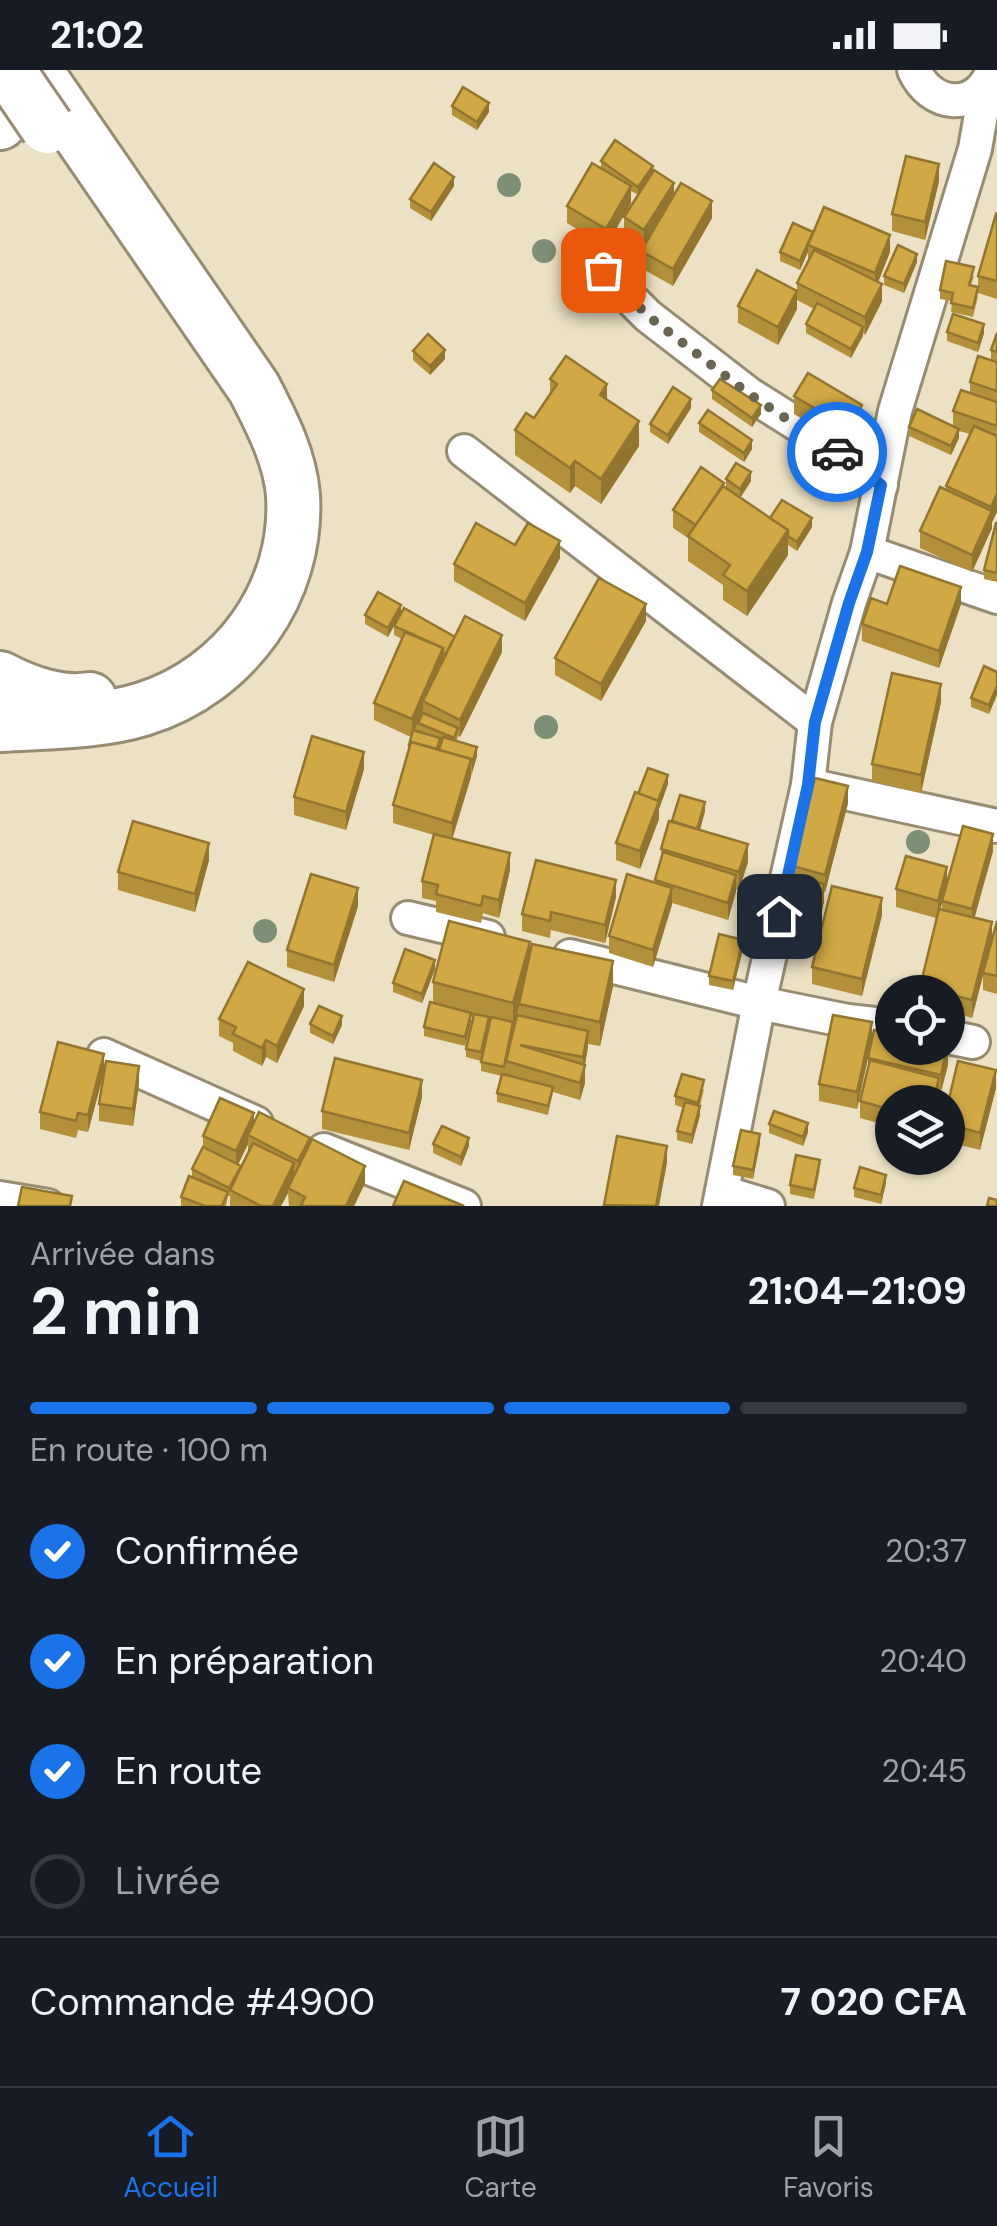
<!DOCTYPE html>
<html lang="fr">
<meta charset="utf-8">
<style>
body{margin:0;font-family:"DM Sans",sans-serif;background:#20242c;color:#f1f3f6;height:100vh;display:flex;flex-direction:column;font-size:38px;white-space:nowrap}
*{box-sizing:border-box;margin:0}
p{font-size:32px;color:#9ea1a6}
.icon{flex:none;width:55px;height:55px;fill:none;stroke:currentColor;stroke-width:2;stroke-linecap:round;stroke-linejoin:round}
.map{position:relative;height:1136px;overflow:hidden}
.panel{display:flex;flex-direction:column;background:#171b24;flex:1}
.panel>*{flex:none}
.fabs{position:absolute;left:875px;top:905px;display:grid;gap:20px}
.fabs a{display:grid;place-items:center;width:90px;height:90px;border-radius:50%;background:#171b24;box-shadow:0 2px 8px #0004;font-size:50px}
.pin{position:absolute;display:grid;place-items:center;width:85px;height:85px;color:#fff;margin:-42px;border-radius:20px;box-shadow:0 5px 15px #0006}
.courier{position:absolute;display:grid;place-items:center;width:100px;height:100px;margin:-50px;border:8px solid #1a73e8;border-radius:50%;background:#fff;color:#222;box-shadow:0 2px 12px #0007}
.overview em{font-style:normal;font-weight:700}
.overview div{display:flex;flex-direction:column-reverse}
.overview{display:flex;align-items:center;justify-content:space-between;height:170px;padding:0 30px}
h1{font-size:65px;font-weight:700;line-height:75px}
.bar{display:grid;grid-template-columns:repeat(4,1fr);gap:15px 10px;align-content:center;height:120px;padding:0 30px}
.bar i{height:12px;border-radius:8px;background:#363941}
.bar .on{background:#1a73e8}
.bar p{grid-column:span 4}
.line{display:flex;align-items:center;gap:25px;padding:0 30px;border-top:2px solid #363941}
.line div{flex:1}
ol{padding:0 30px;list-style:none}
li{display:flex;align-items:center;gap:30px;height:110px}
li p{margin-inline-start:auto}
li .icon{padding:10px;border-radius:50%;background:#1a73e8;color:#fff;stroke-width:4}
li:last-child{color:#9ea1a6}
li i{width:55px;height:55px;border:5px solid #363941;border-radius:50%}
.status{display:flex;justify-content:space-between;align-items:center;height:70px;padding:0 50px;background:#171b24;direction:ltr}
.status svg{height:28px;fill:currentColor}
.menu{display:flex;justify-content:space-around;align-items:center;height:140px;border-top:2px solid #363941;background:#171b24;font-size:28px;color:#9ea1a6}
.menu a{display:grid;justify-items:center;gap:5px}
.menu .on{color:#1a73e8}
.map>svg:first-child{display:block}
</style>
<div class="status"><b>21:02</b><svg viewBox="0 0 49 12"><path d="M0 12V9h3v3zM5 12V6h3v6zM10 12V3h3v9zM15 12V0h3v12zM26 1h20v11H26zM47 4h2v5h-2z"/></svg></div>
<div class="map">
<svg width="997" height="1136" viewBox="0 0 997 1136">
<rect width="100%" height="100%" fill="#ece1c4"/>
<g fill="none" stroke-linecap="round" stroke-linejoin="round">
<defs>
<g id="minor">
<path d="M914 0C931 38 976 42 992 2"/>
<path d="M580 178 648 246 749 324 819 368 881 415"/>
<path d="M464 381 815 652"/>
<path d="M867 482 997 527"/>
<path d="M808 715 997 756"/>
<path d="M408 848 488 867"/>
<path d="M570 886 759 933 848 951 892 956"/>
<path d="M948 967 973 972"/>
<path d="M104 985 256 1053"/>
<path d="M324 1080 464 1136"/>
<path d="M722 1122 768 1136"/>
<path d="M0 1128 48 1136"/>
<path d="M719 1136 759 933 808 715 815 652 849 533 867 482 895 341 975 79 986 16"/>
</g>
<g id="trunk">
<path d="M0 53 17 0"/>
<path d="M0 608C26 622 60 634 90 629"/>
<path d="M0 655C47 652 98 653 143 639 236 610 299 521 293 425 290 387 271 351 254 318L35 0"/>
</g>
</defs>
<!-- minor casing -->
<use href="#minor" stroke="#978c72" stroke-width="38"/>
<!-- trunk casing -->
<use href="#trunk" stroke="#978c72" stroke-width="58"/>
<!-- minor -->
<use href="#minor" stroke="#fff" stroke-width="32"/>
<!-- trunk -->
<use href="#trunk" stroke="#fff" stroke-width="52"/>
<defs>
<path id="trunk-bridge" d="M8 0 47 57"/>
</defs>
<!-- trunk-bridge casing -->
<use href="#trunk-bridge" stroke="#978c72" stroke-width="58" stroke-linecap="butt"/>
<!-- trunk-bridge -->
<use href="#trunk-bridge" stroke="#fff" stroke-width="52"/>
</g>
<!-- trees -->
<g fill="#7d8f75">
<circle cx="509" cy="115" r="12"/>
<circle cx="544" cy="181" r="12"/>
<circle cx="546" cy="657" r="12"/>
<circle cx="918" cy="772" r="12"/>
<circle cx="265" cy="861" r="12"/>
</g>
<!-- wall -->
<g fill="#b3913a" fill-rule="evenodd">
<path d="M452 36 489 42 477 60 452 45Z"/>
<path d="M601 91 653 102 674 125 712 148 673 216 641 198V181L644 177 635 171V180L625 195 605 183V176L567 153V136L601 98ZM631 121 638 125 624 147V164L616 159 631 133Z"/>
<path d="M939 111 925 170 892 161V144Z"/>
<path d="M454 116 431 151 410 138V129Z"/>
<path d="M997 145V229L978 223V206Z"/>
<path d="M813 162 890 182 878 212 882 231 865 265 863 263 851 288 806 263V254L814 239 797 230V239L778 275 738 253V236L797 221V213L808 192V182L800 200 780 191V182Z"/>
<path d="M917 192 904 223 884 215V206Z"/>
<path d="M974 206 971 215 978 226 973 247 951 242 952 231 940 229V220Z"/>
<path d="M947 262 984 263 978 282 947 271Z"/>
<path d="M997 263V291L991 289V280Z"/>
<path d="M413 281 445 289 430 305 413 290Z"/>
<path d="M997 292V442L992 452V458L972 502 920 478V461L946 420V416L970 364 959 361V368L951 385 909 366V357L953 356V341L970 323V312Z"/>
<path d="M550 309 607 330 639 376 601 434 575 416 570 423 515 385V360L534 348 550 325Z"/>
<path d="M712 320 761 344 752 357 712 329Z"/>
<path d="M794 326 862 352 848 376 794 344Z"/>
<path d="M691 338 668 374 650 362V354Z"/>
<path d="M699 353 752 379 744 392 699 362Z"/>
<path d="M726 409 751 411 740 428 770 448 812 457 797 481 788 475V485L747 546 723 530V515L688 491V468L673 458V440L726 418Z"/>
<path d="M997 453V512L984 509V500Z"/>
<path d="M515 475 560 488 525 551 454 511V494Z"/>
<path d="M961 534 939 598 862 571V554Z"/>
<path d="M401 543 455 567 502 582 460 667 458 666 457 671 477 686 452 769 510 800 499 848 483 843 481 853 436 842V831L422 828V811L434 765 393 753V735L411 667 374 650V633L402 569 394 565V556L388 567 365 554V545Z"/>
<path d="M646 551 601 631 555 605V588Z"/>
<path d="M997 602 989 644 971 637V628Z"/>
<path d="M941 632 921 723 872 711V694Z"/>
<path d="M364 699 346 760 294 745V727Z"/>
<path d="M668 714 659 739V749L640 799 616 790V773L638 724Z"/>
<path d="M848 733 825 822H824V832L811 883 782 876V858L794 814 793 796Z"/>
<path d="M705 741 700 760 748 792 739 820 736 819 728 850 672 833 653 897 609 883V866L655 813 661 790V779L672 751Z"/>
<path d="M993 781 974 848 991 871 997 851V924L983 920V906L972 948 948 941V922H920L936 848 896 837V819L947 815 940 839 942 840V831Z"/>
<path d="M209 790 195 842 118 820V802Z"/>
<path d="M616 827 605 873 551 860 550 868 522 861V844Z"/>
<path d="M358 836 334 912 287 897V880Z"/>
<path d="M882 845 862 926 812 914V897Z"/>
<path d="M743 879 733 920 709 915V906Z"/>
<path d="M530 885 613 916 600 976 588 974 585 995V1013L580 1030 553 1022 548 1045 497 1032V1023L502 1006 481 1001V992L490 952 481 991 466 987V979L473 948 471 947 465 976 424 966V957L433 933V912Z"/>
<path d="M435 899 422 933 393 922V913Z"/>
<path d="M304 936 277 993 266 987 262 996 233 981V973L219 966V949Z"/>
<path d="M872 952 857 1039 819 1031V1014Z"/>
<path d="M310 954 342 955 333 974 310 963Z"/>
<path d="M868 988 948 995 937 1032H892V1057L860 1048V1031L868 999Z"/>
<path d="M104 1002 88 1062 78 1060 76 1068 40 1059V1042Z"/>
<path d="M139 1014 133 1056 99 1051V1034Z"/>
<path d="M996 1018 980 1080 948 1072V1033Z"/>
<path d="M704 1019 700 1036V1045L692 1074 677 1070V1061L684 1038 675 1035V1026Z"/>
<path d="M422 1027 409 1080 322 1059V1041Z"/>
<path d="M254 1053 310 1074 365 1113 354 1136H289L288 1123 281 1136H230V1126H228L226 1136H181V1127L192 1107V1099L203 1077V1066ZM248 1074V1083L241 1098 238 1095Z"/>
<path d="M769 1054 808 1062 803 1076 769 1063Z"/>
<path d="M760 1073 753 1109 733 1105V1096Z"/>
<path d="M433 1074 469 1076 461 1096 433 1083Z"/>
<path d="M820 1099 814 1129 790 1124V1115Z"/>
<path d="M886 1113 881 1134 854 1127V1118Z"/>
</g>
<!-- shaded-wall -->
<g fill="#927630">
<path d="M489 33V42L477 60V52Z"/>
<path d="M939 94V111L925 170V152Z"/>
<path d="M653 96V105L638 126V117Z"/>
<path d="M454 107V116L431 151V142Z"/>
<path d="M674 113V130L644 177V160Z"/>
<path d="M631 116V133L606 176V159Z"/>
<path d="M712 131V148L673 216V199Z"/>
<path d="M813 162 808 175V182L800 200V191Z"/>
<path d="M890 165V182L875 220V203Z"/>
<path d="M635 171V180L625 195V186Z"/>
<path d="M917 184V192L904 223V214Z"/>
<path d="M882 214V231L865 265V247Z"/>
<path d="M797 221V239L778 275V257Z"/>
<path d="M984 254V263L978 282V273Z"/>
<path d="M863 257V266L851 288V279Z"/>
<path d="M445 280V289L430 305V296Z"/>
<path d="M607 314V339L600 325Z"/>
<path d="M691 329V338L668 374V365Z"/>
<path d="M761 335V344L752 357V348Z"/>
<path d="M862 335V352L848 376V358Z"/>
<path d="M639 351V376L601 434V409Z"/>
<path d="M959 359V368L951 385V376Z"/>
<path d="M752 370V379L744 392V383Z"/>
<path d="M575 391V416L570 423V398Z"/>
<path d="M751 402V411L740 428V419Z"/>
<path d="M997 424V442L992 452V458L972 502V485L991 443V437Z"/>
<path d="M812 448V457L797 481V472Z"/>
<path d="M788 460V485L747 546V521Z"/>
<path d="M560 471V488L525 551V533Z"/>
<path d="M961 517V534L939 598V581Z"/>
<path d="M646 534V551L601 631V614Z"/>
<path d="M401 535V543L388 567V558Z"/>
<path d="M502 565V582L460 667V650Z"/>
<path d="M443 578V596L423 631V640L412 667V649Z"/>
<path d="M941 614V632L921 723V705Z"/>
<path d="M997 616V625L989 644V635Z"/>
<path d="M477 677V686L472 703V694Z"/>
<path d="M364 682V699L346 760V742Z"/>
<path d="M471 689V707L452 770V753Z"/>
<path d="M668 705V714L659 739V749L640 799V781Z"/>
<path d="M848 716V733L825 822V805Z"/>
<path d="M705 732V741L696 774V765Z"/>
<path d="M993 764V781L972 857V839Z"/>
<path d="M209 773V790L195 842V824Z"/>
<path d="M748 774V792L739 820V802Z"/>
<path d="M510 783V800L499 848V830Z"/>
<path d="M947 797V815L938 848V831Z"/>
<path d="M736 805V822L728 850V833Z"/>
<path d="M616 810V827L605 873V855Z"/>
<path d="M824 814V832L811 883V866Z"/>
<path d="M358 818V836L334 912V895Z"/>
<path d="M672 818V835L653 897V880Z"/>
<path d="M882 828V845L862 926V909Z"/>
<path d="M992 852V869L972 948V930Z"/>
<path d="M743 870V879L733 920V911Z"/>
<path d="M530 872V897L513 958V933Z"/>
<path d="M435 890V899L422 933V924Z"/>
<path d="M613 891V916L600 976V952Z"/>
<path d="M304 919V936L277 993V976Z"/>
<path d="M471 943V952L465 976V967Z"/>
<path d="M342 946V955L333 974V966Z"/>
<path d="M489 947V956L481 991V982Z"/>
<path d="M872 952V970L857 1039V1022Z"/>
<path d="M588 961V978L584 999 585 995V1013L580 1030V1013L583 1003V987Z"/>
<path d="M266 970V987L262 996V978Z"/>
<path d="M948 978V995L941 1022V1005Z"/>
<path d="M104 984V1002L88 1062V1045Z"/>
<path d="M139 996V1014L133 1056V1039Z"/>
<path d="M996 1000V1018L980 1080V1063Z"/>
<path d="M939 1008 937 1032H933Z"/>
<path d="M422 1010V1027L409 1080V1063Z"/>
<path d="M700 1036V1045L692 1074V1065Z"/>
<path d="M254 1043V1061L248 1065V1074L236 1098V1081Z"/>
<path d="M808 1053V1062L803 1076V1067Z"/>
<path d="M760 1064V1073L753 1109V1100Z"/>
<path d="M310 1068V1085L298 1108V1091Z"/>
<path d="M469 1068V1076L461 1096V1087Z"/>
<path d="M667 1076V1093L659 1136H656Z"/>
<path d="M294 1093V1111L288 1118V1123L281 1136H273Z"/>
<path d="M365 1096V1113L354 1136H346Z"/>
<path d="M886 1105V1113L881 1134V1125Z"/>
</g>
<!-- building -->
<g fill="#d0a944" stroke="#927630" stroke-width="2.5">
<path d="M463 17 489 33 477 52 452 36Z"/>
<path d="M615 70 653 96 638 117 601 91Z"/>
<path d="M906 86 939 94 925 152 892 144Z"/>
<path d="M434 93 454 107 431 142 410 129Z"/>
<path d="M592 93 631 116 606 159 567 136Z"/>
<path d="M654 100 674 113 644 160 624 147Z"/>
<path d="M681 113 712 131 673 199 641 181Z"/>
<path d="M824 137 890 165 875 203 808 175Z"/>
<path d="M996 144 997 145V211L978 206Z"/>
<path d="M793 153 813 162 800 191 780 182Z"/>
<path d="M615 158 635 171 625 186 605 174Z"/>
<path d="M898 175 917 184 904 214 884 206Z"/>
<path d="M814 180 882 214 865 247 797 213Z"/>
<path d="M946 191 974 197 969 215 978 217 973 238 951 233 953 223 940 220Z"/>
<path d="M757 200 797 221 778 257 738 236Z"/>
<path d="M817 233 863 257 851 279 806 254Z"/>
<path d="M953 244 984 254 978 273 947 262Z"/>
<path d="M997 263V282L991 280Z"/>
<path d="M428 264 445 280 430 296 413 281Z"/>
<path d="M566 286 607 314 600 325 639 351 601 409 575 391 570 398 515 360 526 343 534 348 557 314 550 309Z"/>
<path d="M978 286 997 292V321L970 312Z"/>
<path d="M808 303 862 335 848 358 794 326Z"/>
<path d="M720 309 761 335 752 348 712 320Z"/>
<path d="M673 317 691 329 668 365 650 354Z"/>
<path d="M961 320 997 332V356L953 341Z"/>
<path d="M917 339 959 359 951 376 909 357Z"/>
<path d="M708 340 752 370 744 383 699 353Z"/>
<path d="M974 356 997 366V424L991 437 946 416Z"/>
<path d="M736 393 751 402 740 419 726 409Z"/>
<path d="M701 397 724 413 696 455 673 440Z"/>
<path d="M723 416 788 460 747 521 723 505 730 495 688 466Z"/>
<path d="M940 417 992 441 972 485 920 461Z"/>
<path d="M782 430 812 448 797 472 788 466V460L770 448Z"/>
<path d="M476 453 515 475 528 453 560 471 525 533 454 494Z"/>
<path d="M996 453H997V503L984 500Z"/>
<path d="M900 496 961 517 939 581 862 554 871 528 887 534Z"/>
<path d="M599 508 646 534 601 614 555 588Z"/>
<path d="M378 522 401 535 388 558 365 545Z"/>
<path d="M404 538 455 567 445 585 443 584V578L394 556Z"/>
<path d="M465 546 502 565 460 650 423 631Z"/>
<path d="M405 562 443 578 412 649 374 633Z"/>
<path d="M984 596 997 602V616L989 635 971 628Z"/>
<path d="M892 603 941 614 921 705 872 694Z"/>
<path d="M423 643 458 658 454 668 418 653Z"/>
<path d="M413 660 440 668 437 679 411 672 410 675H409Z"/>
<path d="M312 666 364 682 346 742 294 727Z"/>
<path d="M443 667 477 677 472 694 471 689 439 680Z"/>
<path d="M411 672 471 689 452 753 393 735Z"/>
<path d="M648 698 668 705 658 731 638 724Z"/>
<path d="M815 708 848 716 825 805 793 796Z"/>
<path d="M635 722 659 731 640 781 616 773Z"/>
<path d="M680 725 705 732 697 759 672 751Z"/>
<path d="M133 751 209 773 195 824 118 802Z"/>
<path d="M669 751 748 774 739 802 661 779Z"/>
<path d="M963 756 993 764 972 839 942 831Z"/>
<path d="M434 764 510 783 499 830 483 826 481 836 436 824 438 815 422 811Z"/>
<path d="M663 782 736 805 728 833 655 810Z"/>
<path d="M906 786 947 797 938 831 896 819Z"/>
<path d="M536 790 616 810 605 855 551 842 550 851 522 844Z"/>
<path d="M311 804 358 818 334 895 287 880Z"/>
<path d="M627 804 672 818 653 880 609 866Z"/>
<path d="M796 807 824 814 811 866 782 858Z"/>
<path d="M832 816 882 828 862 909 812 897Z"/>
<path d="M939 839 992 852 972 930 948 924V922L920 917Z"/>
<path d="M449 851 530 872 513 933 433 912Z"/>
<path d="M997 851V906L983 903Z"/>
<path d="M719 864 743 870 733 911 709 906Z"/>
<path d="M532 874 613 891 600 952 519 934Z"/>
<path d="M405 879 435 890 422 924 393 913Z"/>
<path d="M248 892 304 919 277 976 266 970 262 978 233 964 236 957 219 949Z"/>
<path d="M430 932 471 943 465 967 424 957Z"/>
<path d="M319 936 342 946 333 966 310 954Z"/>
<path d="M474 944 489 947 481 982 466 979Z"/>
<path d="M517 945 588 961 583 987 520 975 585 995 580 1013 506 991Z"/>
<path d="M833 945 872 952 857 1022 819 1014Z"/>
<path d="M491 947 513 952 504 997 481 992Z"/>
<path d="M874 960 892 964V978H947L941 1005 868 988Z"/>
<path d="M58 972 104 984 88 1045 78 1043 76 1051 40 1042Z"/>
<path d="M335 988 422 1010 409 1063 322 1041Z"/>
<path d="M870 990 939 1008 933 1032H892V1040L860 1031Z"/>
<path d="M106 991 139 996 133 1039 99 1034Z"/>
<path d="M958 991 996 1000 980 1063 948 1054V1033Z"/>
<path d="M502 1004 553 1017 548 1036 497 1023Z"/>
<path d="M682 1004 704 1010 698 1033 675 1026Z"/>
<path d="M220 1028 254 1043 236 1081 203 1066Z"/>
<path d="M685 1032 700 1036 692 1065 677 1061Z"/>
<path d="M774 1041 808 1053 803 1067 769 1054Z"/>
<path d="M259 1042 310 1068 298 1091 248 1065Z"/>
<path d="M442 1056 469 1068 461 1087 433 1074Z"/>
<path d="M741 1060 760 1064 753 1100 733 1096Z"/>
<path d="M617 1066 667 1076 656 1136 604 1135Z"/>
<path d="M312 1069 365 1096 346 1136H304L301 1135 305 1127 288 1118Z"/>
<path d="M253 1073 294 1093 273 1136H261L230 1120Z"/>
<path d="M203 1077 241 1096 229 1118 192 1099Z"/>
<path d="M796 1085 820 1090 814 1120 790 1115Z"/>
<path d="M860 1097 886 1105 881 1125 854 1118Z"/>
<path d="M189 1106 228 1122 222 1136H205L181 1127Z"/>
<path d="M404 1111 464 1136H393Z"/>
<path d="M22 1117 72 1126 70 1136H18Z"/>
<path d="M989 1128 997 1130V1136H987Z"/>
</g>
<g fill="none" stroke-linecap="round" stroke-linejoin="round">
<!-- done -->
<path stroke="#6b6554" stroke-width="10" stroke-dasharray="0 18" d="M603 200 648 246 749 324 837 382"/>
<!-- route -->
<path stroke="#1a73e8" stroke-width="12" d="M779 846 808 715 815 652 849 533 867 482 881 415 837 382"/>
</g>
</svg>
<div class="fabs">
<a><svg class="icon" aria-label="locate" viewBox="0 0 24 24"><circle cx="12" cy="12" r="6"/><path d="M12 2v4M12 18v4M2 12h4M18 12h4"/></svg></a>
<a><svg class="icon" aria-label="layers" viewBox="0 0 24 24"><path d="M12 4l9 5-9 5-9-5zM3 14l9 5 9-5"/></svg></a>
</div>
<div class="pin" style="left:603px;top:200px;background:#ea580c"><svg class="icon" aria-label="bag" viewBox="0 0 24 24"><path d="M5 8h14l-1 12H6zM9 8a3 3 0 0 1 6 0"/></svg></div>
<div class="pin" style="left:779px;top:846px;background:#1f2937"><svg class="icon" aria-label="home" viewBox="0 0 24 24"><path d="M3 11l9-7 9 7M6 9v11h12V9"/></svg></div>
<div class="courier" style="left:837px;top:382px"><svg class="icon" aria-label="car" viewBox="0 0 24 24"><path d="M5 17H2v-5l4-1 3-4h7l3 4 3 1v5h-3M9 17h6M6 11h13"/><circle cx="7" cy="17" r="2"/><circle cx="17" cy="17" r="2"/></svg></div>
</div>
<section class="panel">
<div class="overview"><div><h1>2 min</h1><p>Arrivée dans</p></div><em>21:04–21:09</em></div>
<div class="bar"><i class="on"></i><i class="on"></i><i class="on"></i><i></i><p>En route · 100 m</p></div>
<ol>
<li><svg class="icon" aria-label="check" viewBox="0 0 24 24"><path d="M5 12l5 5 9-10"/></svg>Confirmée<p>20:37</p></li>
<li><svg class="icon" aria-label="check" viewBox="0 0 24 24"><path d="M5 12l5 5 9-10"/></svg>En préparation<p>20:40</p></li>
<li><svg class="icon" aria-label="check" viewBox="0 0 24 24"><path d="M5 12l5 5 9-10"/></svg>En route<p>20:45</p></li>
<li><i></i>Livrée</li>
</ol>
<div class="line" style="height:130px"><div>Commande #4900</div><b>7 020 CFA</b></div>
</section>
<nav class="menu">
<a class="on"><svg class="icon" aria-label="home" viewBox="0 0 24 24"><path d="M3 11l9-7 9 7M6 9v11h12V9"/></svg>Accueil</a>
<a><svg class="icon" aria-label="map" viewBox="0 0 24 24"><path d="M3 6l6-2 6 2 6-2v14l-6 2-6-2-6 2zM9 4v14M15 6v14"/></svg>Carte</a>
<a><svg class="icon" aria-label="saved" viewBox="0 0 24 24"><path d="M7 4h10v16l-5-4-5 4z"/></svg>Favoris</a>
</nav>
